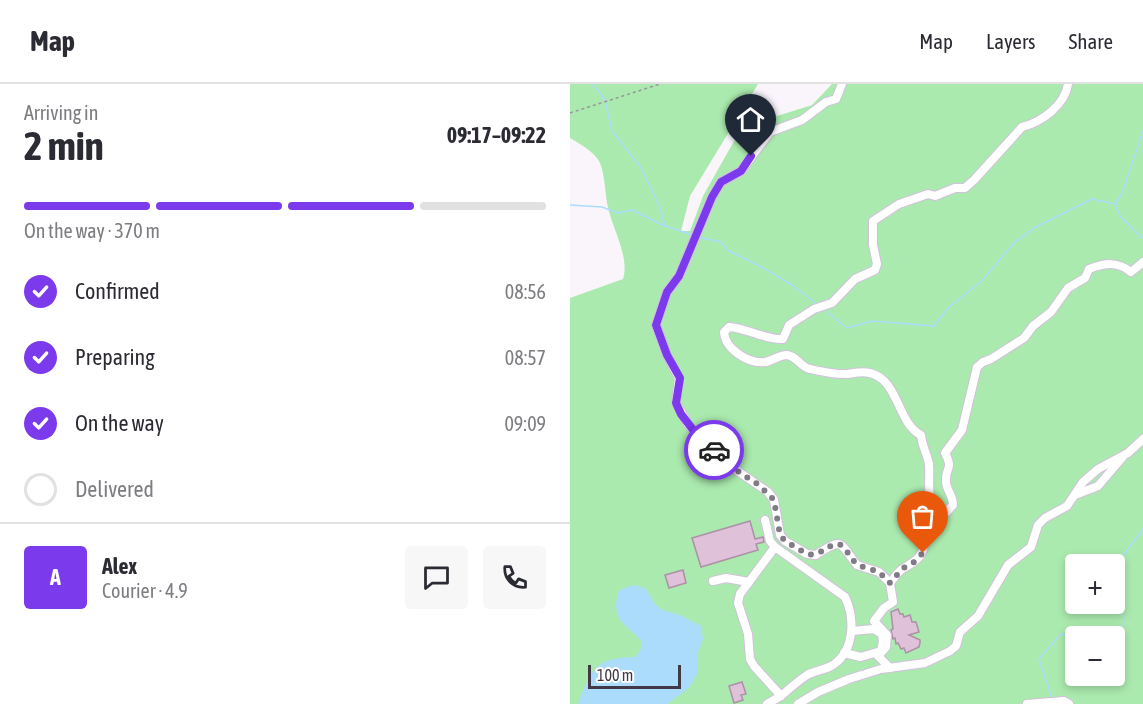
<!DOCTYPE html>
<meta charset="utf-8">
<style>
body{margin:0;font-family:"Asap Condensed",sans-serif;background:#f7f7f7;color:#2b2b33;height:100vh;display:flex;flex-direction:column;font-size:22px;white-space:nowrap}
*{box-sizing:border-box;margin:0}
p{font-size:20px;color:#7c7c81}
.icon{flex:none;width:33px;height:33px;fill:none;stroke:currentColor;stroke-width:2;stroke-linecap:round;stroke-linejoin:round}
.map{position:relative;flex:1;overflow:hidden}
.panel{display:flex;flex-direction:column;background:#fff;width:570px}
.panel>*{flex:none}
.controls{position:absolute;left:495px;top:470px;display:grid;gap:12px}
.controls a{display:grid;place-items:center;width:60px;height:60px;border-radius:6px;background:#fff;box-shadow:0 3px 9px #0003;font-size:30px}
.scale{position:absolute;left:18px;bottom:15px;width:93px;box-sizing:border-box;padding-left:6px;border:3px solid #413945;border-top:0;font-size:16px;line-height:21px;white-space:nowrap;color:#413945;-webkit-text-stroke:4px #fff;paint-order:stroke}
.pin{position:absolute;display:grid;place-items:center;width:51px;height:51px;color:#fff;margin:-62px -26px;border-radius:50% 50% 50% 0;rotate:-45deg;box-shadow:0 0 6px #0007}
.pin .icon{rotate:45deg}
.courier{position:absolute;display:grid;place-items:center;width:60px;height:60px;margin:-30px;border:4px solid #7c3aed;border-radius:50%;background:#fff;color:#222;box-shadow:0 2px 8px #0007}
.overview em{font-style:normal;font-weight:700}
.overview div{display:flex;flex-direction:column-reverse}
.overview{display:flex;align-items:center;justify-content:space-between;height:102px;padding:0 24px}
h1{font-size:39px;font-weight:700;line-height:45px}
.bar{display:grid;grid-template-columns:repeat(4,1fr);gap:9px 6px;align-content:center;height:72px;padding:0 24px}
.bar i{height:8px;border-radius:4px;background:#e1e1e2}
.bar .selected{background:#7c3aed}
.bar p{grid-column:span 4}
.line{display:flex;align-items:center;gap:15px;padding:0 24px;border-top:2px solid #e1e1e2}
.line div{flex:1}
.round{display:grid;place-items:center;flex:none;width:63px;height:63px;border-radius:6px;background:#f7f7f7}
ol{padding:0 24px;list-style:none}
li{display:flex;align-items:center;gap:18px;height:66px}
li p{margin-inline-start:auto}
li .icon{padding:6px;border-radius:50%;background:#7c3aed;color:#fff;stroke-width:4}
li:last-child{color:#7c7c81}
li i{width:33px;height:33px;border:3px solid #e1e1e2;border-radius:50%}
header{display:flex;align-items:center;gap:36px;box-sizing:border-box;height:84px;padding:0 30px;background:#fff;border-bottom:2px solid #e1e1e2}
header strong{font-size:28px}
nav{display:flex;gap:33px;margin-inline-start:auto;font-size:21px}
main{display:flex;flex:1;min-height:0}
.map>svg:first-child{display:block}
</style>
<header>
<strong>Map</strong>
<nav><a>Map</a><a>Layers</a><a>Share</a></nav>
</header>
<main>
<section class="panel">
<div class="overview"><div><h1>2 min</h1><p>Arriving in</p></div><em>09:17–09:22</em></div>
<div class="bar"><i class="selected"></i><i class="selected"></i><i class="selected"></i><i></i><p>On the way · 370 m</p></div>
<ol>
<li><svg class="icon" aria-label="check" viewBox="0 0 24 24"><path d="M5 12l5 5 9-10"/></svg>Confirmed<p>08:56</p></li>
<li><svg class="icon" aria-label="check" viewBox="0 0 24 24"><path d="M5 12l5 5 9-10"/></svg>Preparing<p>08:57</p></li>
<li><svg class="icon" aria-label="check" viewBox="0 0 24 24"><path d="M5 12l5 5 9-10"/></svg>On the way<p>09:09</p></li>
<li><i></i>Delivered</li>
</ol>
<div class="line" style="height:108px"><b class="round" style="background:#7c3aed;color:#fff">A</b><div><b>Alex</b><p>Courier · 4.9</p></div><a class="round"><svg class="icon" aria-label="chat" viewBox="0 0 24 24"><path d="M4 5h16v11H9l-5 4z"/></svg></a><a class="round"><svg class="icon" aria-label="phone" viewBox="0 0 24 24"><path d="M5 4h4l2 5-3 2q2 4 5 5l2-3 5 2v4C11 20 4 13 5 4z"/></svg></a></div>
</section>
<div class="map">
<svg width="573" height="620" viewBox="0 0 573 620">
<rect width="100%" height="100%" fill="#f9f5fb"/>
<!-- green -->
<path fill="#abeaae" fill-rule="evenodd" d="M0 0H188L120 112 111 147H120L133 112 172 43 242 21 262 0H573V620H0V214L53 195C60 173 42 144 38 123 35 111 35 88 29 77 23 67 10 60 0 54ZM506 480H544V519H506ZM506 552H544V591H506Z"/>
<!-- water -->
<path fill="#abdcfb" d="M64 501 75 504 86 521 93 526 110 531 131 542 133 555 128 568V588L119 604 97 620H8C21 585 25 574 65 573L70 567 72 557C53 539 40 534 49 506Z"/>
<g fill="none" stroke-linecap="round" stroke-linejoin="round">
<!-- stream -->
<g stroke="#abdcfb" stroke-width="1.5">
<path d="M23 0 35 16 42 47 70 82 89 121 95 141"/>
<path d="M546 119 553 107 573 47"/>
<path d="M0 121 32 123 48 129 62 126 95 142 123 151"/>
<path d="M545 121 550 132 573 155"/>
<path d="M128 153 151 158 159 167 188 181 222 201 247 220"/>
<path d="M253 225 277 244 302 237 364 242 379 223 411 198 444 159 464 144 522 115 545 120"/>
<path d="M544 483 573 445"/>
<path d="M544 503C550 520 563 542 544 554"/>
<path d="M482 614 469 575 491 550 506 552"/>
</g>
</g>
<!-- building -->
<g fill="#dfc2da" stroke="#ac90a7" stroke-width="1.5">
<path d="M180 437 185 455 193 453 194 458 186 460 188 466 131 483 122 454Z"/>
<path d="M113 486 116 499 99 504 95 491Z"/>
<path d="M328 525 330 530H333L334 533 340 531 342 538H346L349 548 339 551 350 556V559L349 563 336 569 334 564 331 565 328 559 326 560 325 554 323 555 321 546 323 545 321 528Z"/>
<path d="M172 598 176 610 171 611 173 616 164 619 159 602Z"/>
</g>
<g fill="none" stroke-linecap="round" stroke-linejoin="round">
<defs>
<g id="minor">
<path d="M272 0 266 15 256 18 232 36 200 48 171 87 151 98 142 113 109 192 97 208 86 241 97 271 109 294 106 319 118 340 127 351 169 388 198 408 204 416 210 451 215 457 237 470 246 471C274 452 269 459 287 481L309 488 320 499C324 494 328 487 334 484 348 476 355 471 354 453L383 421C383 411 376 406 376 397 375 383 384 386 375 369L392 346 407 283 413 278 421 275 454 254 463 242 481 228 498 204 515 194 519 185C535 179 547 177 561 188L573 178"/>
<path d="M505 411 528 402 552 374"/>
<path d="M195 436 200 457 205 463 275 513C285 534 285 566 263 581 255 586 244 587 237 591 228 597 219 605 211 612L184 582 180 575 178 550 168 519 170 510 205 463"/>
<path d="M365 438C367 428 362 423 360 414 358 403 360 391 359 380 357 370 352 362 351 351 327 339 329 296 300 289 291 287 285 289 277 290 265 291 251 287 240 285 230 283 227 272 217 271 209 271 202 277 195 278 178 280 155 265 154 248L159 243C177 244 195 256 213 255L219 241 244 225 262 219 285 195 305 186 307 180 303 161V137L329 120 358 110 365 112 385 104H395L404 96 452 43C472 38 495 21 498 0"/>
<path d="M143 497 156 494 179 498"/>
<path d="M320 499 323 518 314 524 304 537 317 551 316 563 308 572 320 584"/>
<path d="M274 569 291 573 311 567 313 557 312 550 304 545 282 547"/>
<path d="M197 620 211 612"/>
<path d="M228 620 248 608 279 595 311 585 355 579 380 567 386 562 390 548 408 532 438 481 461 463 468 441 475 434 497 422 513 398 528 385 558 369 573 355"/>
<path d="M457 620 494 617 499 620"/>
</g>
</defs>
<!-- minor casing -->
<use href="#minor" stroke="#d3c0dd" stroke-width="10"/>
<!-- path -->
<path stroke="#99939c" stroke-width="1.5" stroke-dasharray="3 3" stroke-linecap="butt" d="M0 29 90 0"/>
<!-- minor -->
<use href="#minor" stroke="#fff" stroke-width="8"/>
</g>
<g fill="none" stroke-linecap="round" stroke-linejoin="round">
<!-- done -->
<path stroke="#817b85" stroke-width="6" stroke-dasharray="0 10.8" d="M144 366 169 388 189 401 204 416 210 451 215 457 237 470 246 471C274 452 269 459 287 481L309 488 320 499 333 484 342 480 353 469"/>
<!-- route -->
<path stroke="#7c3aed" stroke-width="8" d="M144 366 127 351 111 330 106 319 110 294 97 271 86 241 97 208 109 192 142 113 151 98 171 87 181 72"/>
</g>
</svg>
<div class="controls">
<a>+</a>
<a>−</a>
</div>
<div class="scale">100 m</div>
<div class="pin" style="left:353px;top:469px;background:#ea580c"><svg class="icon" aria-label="bag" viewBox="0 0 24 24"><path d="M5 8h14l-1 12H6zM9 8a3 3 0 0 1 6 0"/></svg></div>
<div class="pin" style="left:181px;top:72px;background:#1f2937"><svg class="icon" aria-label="home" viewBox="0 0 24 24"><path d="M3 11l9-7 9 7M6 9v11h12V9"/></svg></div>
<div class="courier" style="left:144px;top:366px"><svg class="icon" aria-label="car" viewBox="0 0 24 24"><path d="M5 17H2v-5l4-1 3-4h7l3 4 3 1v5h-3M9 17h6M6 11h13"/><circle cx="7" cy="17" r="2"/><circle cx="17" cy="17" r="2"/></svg></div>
</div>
</main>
